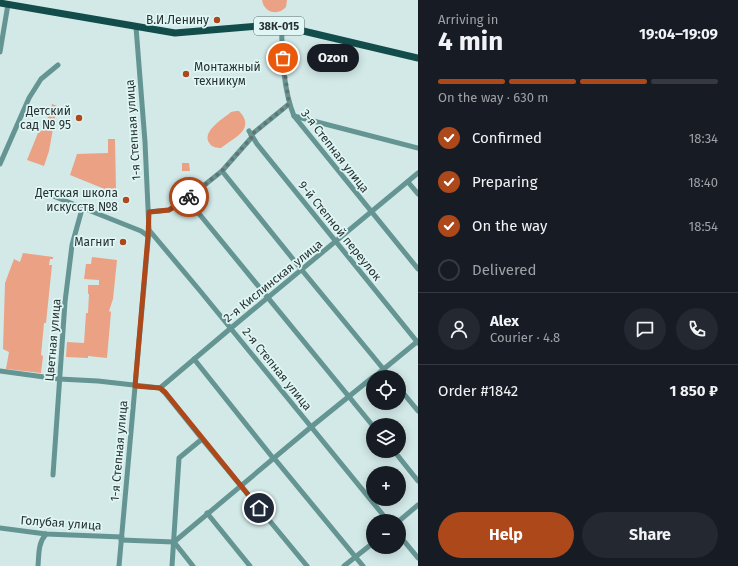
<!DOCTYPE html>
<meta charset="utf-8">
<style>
body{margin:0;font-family:"Fira Sans",sans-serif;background:#242831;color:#f1f3f6;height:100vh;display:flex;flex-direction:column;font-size:15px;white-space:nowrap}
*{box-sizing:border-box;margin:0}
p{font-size:13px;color:#9ea1a6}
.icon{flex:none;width:22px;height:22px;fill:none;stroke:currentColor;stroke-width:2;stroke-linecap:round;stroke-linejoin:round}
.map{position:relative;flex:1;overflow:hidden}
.drawer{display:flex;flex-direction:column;background:#171b24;width:320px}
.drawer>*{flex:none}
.tools{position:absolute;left:366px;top:370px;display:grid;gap:8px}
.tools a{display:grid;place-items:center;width:40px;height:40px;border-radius:50%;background:#171b24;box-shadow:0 2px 10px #0003;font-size:20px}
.pin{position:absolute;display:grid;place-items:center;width:34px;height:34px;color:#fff;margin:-17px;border:2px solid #fff;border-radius:50%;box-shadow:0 1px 4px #0007}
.courier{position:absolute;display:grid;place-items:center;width:40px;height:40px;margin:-20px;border:3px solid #ad481a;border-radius:50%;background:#fff;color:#222;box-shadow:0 1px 5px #0007}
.bubble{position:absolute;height:28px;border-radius:14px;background:#171b24;box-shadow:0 2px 10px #0003;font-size:13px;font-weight:700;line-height:28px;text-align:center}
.head em{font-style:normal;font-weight:700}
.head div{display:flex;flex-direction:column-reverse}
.head{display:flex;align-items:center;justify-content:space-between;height:68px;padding:0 20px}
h1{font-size:26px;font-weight:700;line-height:30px}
.bar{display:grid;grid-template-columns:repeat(4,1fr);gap:6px 4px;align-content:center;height:48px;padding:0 20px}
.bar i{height:5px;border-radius:3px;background:#363941}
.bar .selected{background:#ad481a}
.bar p{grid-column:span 4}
.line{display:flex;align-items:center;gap:10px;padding:0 20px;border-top:1px solid #363941}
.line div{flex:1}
.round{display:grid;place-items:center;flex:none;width:42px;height:42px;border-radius:21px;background:#242831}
ol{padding:0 20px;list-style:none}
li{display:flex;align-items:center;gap:12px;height:44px}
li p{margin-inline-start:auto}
li .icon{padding:4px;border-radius:50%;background:#ad481a;color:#fff;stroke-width:4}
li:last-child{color:#9ea1a6}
li i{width:22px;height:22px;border:2px solid #363941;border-radius:50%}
.cta{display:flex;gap:8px;margin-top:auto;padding:8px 20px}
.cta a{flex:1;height:46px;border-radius:24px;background:#ad481a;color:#fff;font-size:16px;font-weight:700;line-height:46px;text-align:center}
.cta a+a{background:#242831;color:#f1f3f6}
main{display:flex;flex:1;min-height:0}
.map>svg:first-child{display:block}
</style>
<main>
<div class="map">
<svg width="418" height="566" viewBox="0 0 418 566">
<rect width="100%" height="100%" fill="#d2e9e8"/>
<!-- green -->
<g fill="#eba184">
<path d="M262 0H287L286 7C278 16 264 13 262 0Z"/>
<path d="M52 104 57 106 49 151 44 166 27 160 38 133 44 129Z"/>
<path d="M236 111H239C256 129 235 137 221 148 217 148 212 147 210 144 200 132 223 119 231 112Z"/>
<path d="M108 139H115L116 190H107L70 175 77 154 108 153Z"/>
<path d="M182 163H189L190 171H182Z"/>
<path d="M23 253 53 257V259H50L49 265H52L46 323H44L41 355 43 356 41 373 6 369 9 352 3 349 5 283 14 259 20 262Z"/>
<path d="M92 257 117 260 113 299 109 311 111 312 107 358 88 356V358L66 357 67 342 84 343 86 313H88L89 294H88V285H99V280L84 279 86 264H91Z"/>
</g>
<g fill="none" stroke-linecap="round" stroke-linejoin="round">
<!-- minor -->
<g stroke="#659593" stroke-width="5">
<path d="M282 26C281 53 284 92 294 116L418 269"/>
<path d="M0 52 8 4"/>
<path d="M294 116 418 148"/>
<path d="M249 131 257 144 418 343"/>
<path d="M251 135 289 104"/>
<path d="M0 164 29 98 41 79 58 65"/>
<path d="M222 171 301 269 390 377"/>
<path d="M408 182 418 194"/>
<path d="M38 190 141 231 148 236"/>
<path d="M187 199 373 426"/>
<path d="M149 212 169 210 187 199 222 171 252 137"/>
<path d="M149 230 201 292 388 521"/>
<path d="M194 359 273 458"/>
<path d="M0 371 59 379 98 381 160 388 231 328 418 173"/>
<path d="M374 377 418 341"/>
<path d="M160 388 165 393 202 439 307 566"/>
<path d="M399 388 418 411"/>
<path d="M394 451 418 481"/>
<path d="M274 458 363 566"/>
<path d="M53 475 65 302 72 245 82 209"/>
<path d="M207 513 250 566"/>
<path d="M399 521 418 505"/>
<path d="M0 528 46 534 122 537"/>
<path d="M399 535 418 558"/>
<path d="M121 540 174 542 311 427 373 377"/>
<path d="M174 542 193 566"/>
<path d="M38 566C39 554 38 543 46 534"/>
<path d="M119 566 149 230 145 142 136 27"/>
<path d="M172 566 179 458 202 439"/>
<path d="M344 566 373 543"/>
</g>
<!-- major -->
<path stroke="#124d4c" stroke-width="7" d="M0 3 175 33 258 26H282L418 58"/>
</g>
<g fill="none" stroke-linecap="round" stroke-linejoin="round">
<!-- done -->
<path stroke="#647272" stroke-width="4" stroke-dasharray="0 7.2" d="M189 197 222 171 252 137 251 135 289 104 283 58"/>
<!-- route -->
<path stroke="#ad481a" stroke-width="5" d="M189 197 169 210 149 212 148 236 135 386 160 388 165 392 259 508"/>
</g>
<!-- markers -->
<g fill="#ad481a" stroke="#dff6f5" stroke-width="1.5">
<circle cx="217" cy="20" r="4"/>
<circle cx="186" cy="74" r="4"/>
<circle cx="79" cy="118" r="4"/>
<circle cx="126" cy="200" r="4"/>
<circle cx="123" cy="242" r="4"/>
</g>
<g text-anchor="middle" stroke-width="3.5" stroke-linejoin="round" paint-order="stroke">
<!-- shield labels -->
<rect fill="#dff6f5" stroke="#606d6c" stroke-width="1" x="254" y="17" width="50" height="18" rx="3"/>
<g font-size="11" font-weight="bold" fill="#293232">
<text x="279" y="30">38К-015</text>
</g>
<!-- poi labels -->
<g font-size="12" fill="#293232" stroke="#dff6f5" text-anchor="end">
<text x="209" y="24">В.И.Ленину</text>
<text x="194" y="71" text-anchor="start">Монтажный<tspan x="194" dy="14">техникум</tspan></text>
<text x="71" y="115">Детский<tspan x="71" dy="14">сад № 95</tspan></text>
<text x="118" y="197">Детская школа<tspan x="118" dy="14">искусств №8</tspan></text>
<text x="115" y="246">Магнит</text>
</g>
<!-- street labels -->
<g font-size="12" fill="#293232" stroke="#dff6f5">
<text transform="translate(133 130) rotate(-94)" y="4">1-я Степная улица</text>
<text transform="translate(335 151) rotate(52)" y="4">3-я Степная улица</text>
<text transform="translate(340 231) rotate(51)" y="4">9-й Степной переулок</text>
<text transform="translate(273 281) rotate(-39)" y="4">2-я Кислинская улица</text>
<text transform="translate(53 340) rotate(-85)" y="4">Цветная улица</text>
<text transform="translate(277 369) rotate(51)" y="4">2-я Степная улица</text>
<text transform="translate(119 451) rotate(-85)" y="4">1-я Степная улица</text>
<text transform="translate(61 523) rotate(4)" y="4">Голубая улица</text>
</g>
</g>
</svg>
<div class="tools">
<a><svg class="icon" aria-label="locate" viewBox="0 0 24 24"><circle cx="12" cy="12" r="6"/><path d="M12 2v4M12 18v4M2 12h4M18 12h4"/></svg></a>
<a><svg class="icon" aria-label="layers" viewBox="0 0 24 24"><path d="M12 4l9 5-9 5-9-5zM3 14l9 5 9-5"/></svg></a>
<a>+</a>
<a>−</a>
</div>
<div class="pin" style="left:283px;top:58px;background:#ea580c"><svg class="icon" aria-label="bag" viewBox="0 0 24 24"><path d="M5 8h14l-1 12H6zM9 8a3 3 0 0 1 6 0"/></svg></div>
<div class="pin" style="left:259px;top:508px;background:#1f2937"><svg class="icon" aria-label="home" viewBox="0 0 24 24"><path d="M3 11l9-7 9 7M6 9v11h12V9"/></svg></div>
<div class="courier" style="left:189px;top:197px"><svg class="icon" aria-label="bike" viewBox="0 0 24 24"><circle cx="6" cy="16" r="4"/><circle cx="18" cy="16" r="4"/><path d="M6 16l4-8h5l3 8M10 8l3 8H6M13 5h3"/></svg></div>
<div class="bubble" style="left:307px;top:44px;width:52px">Ozon</div>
</div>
<section class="drawer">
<div class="head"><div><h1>4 min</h1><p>Arriving in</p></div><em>19:04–19:09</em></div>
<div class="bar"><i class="selected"></i><i class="selected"></i><i class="selected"></i><i></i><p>On the way · 630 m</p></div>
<ol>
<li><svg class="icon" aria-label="check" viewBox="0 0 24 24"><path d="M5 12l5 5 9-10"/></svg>Confirmed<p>18:34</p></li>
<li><svg class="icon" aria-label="check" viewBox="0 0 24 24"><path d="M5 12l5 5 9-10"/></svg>Preparing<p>18:40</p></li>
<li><svg class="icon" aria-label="check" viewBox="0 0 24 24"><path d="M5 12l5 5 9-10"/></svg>On the way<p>18:54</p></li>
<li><i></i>Delivered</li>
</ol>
<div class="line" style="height:72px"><a class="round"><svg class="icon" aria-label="person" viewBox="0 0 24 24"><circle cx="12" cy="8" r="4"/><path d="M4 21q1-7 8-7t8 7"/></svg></a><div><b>Alex</b><p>Courier · 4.8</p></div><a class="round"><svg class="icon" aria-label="chat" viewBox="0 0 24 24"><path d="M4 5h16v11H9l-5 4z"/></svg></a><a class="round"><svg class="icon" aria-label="phone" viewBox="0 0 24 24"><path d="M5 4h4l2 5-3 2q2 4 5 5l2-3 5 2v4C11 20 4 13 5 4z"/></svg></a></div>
<div class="line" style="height:52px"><div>Order #1842</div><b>1 850 ₽</b></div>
<div class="cta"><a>Help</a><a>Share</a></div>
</section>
</main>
